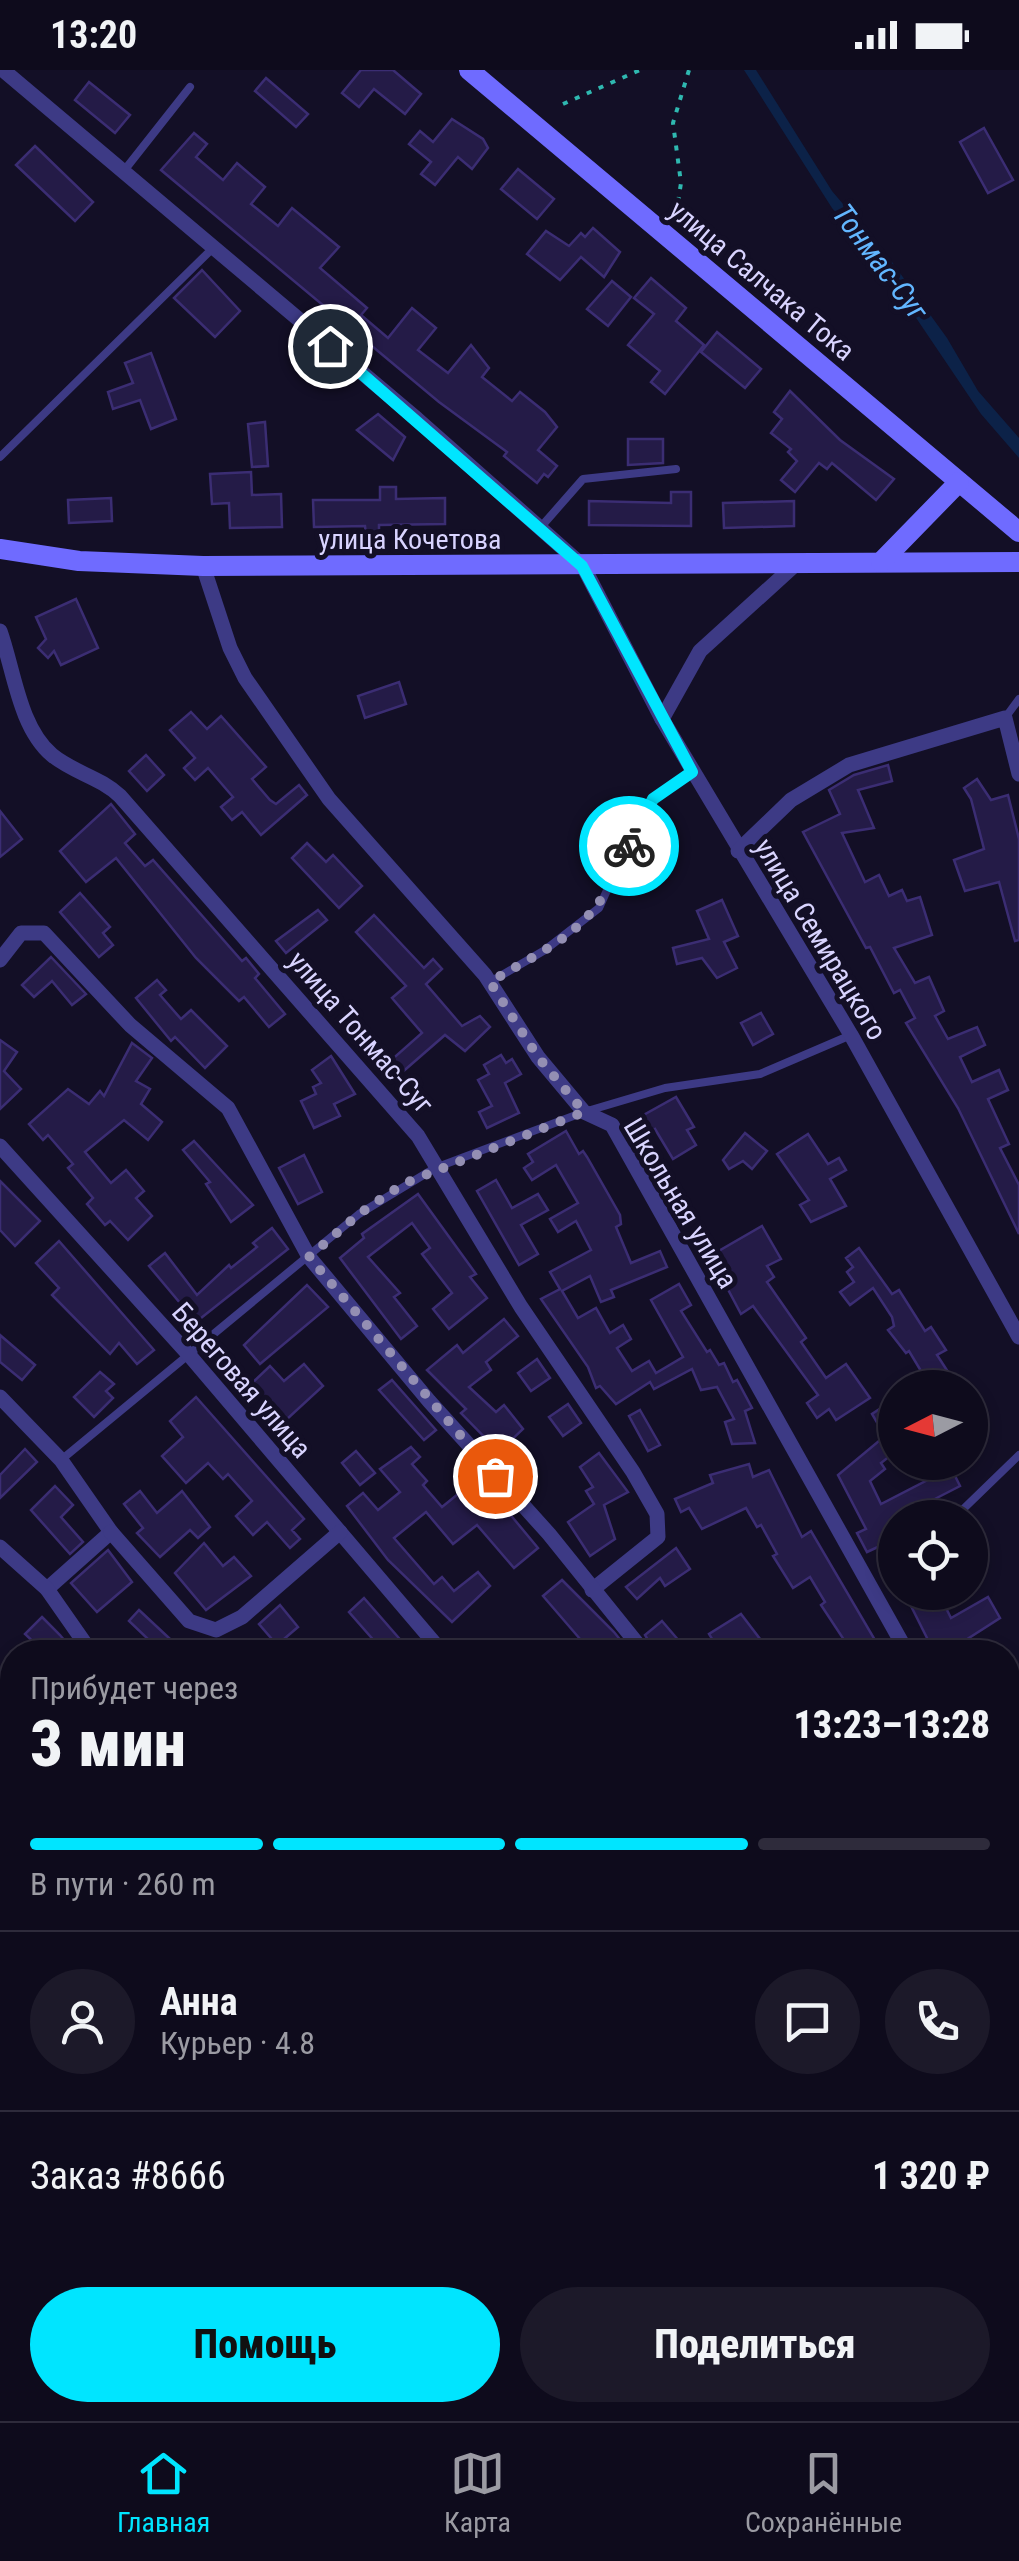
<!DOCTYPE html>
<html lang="ru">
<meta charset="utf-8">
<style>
body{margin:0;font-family:"Roboto Condensed",sans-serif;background:#1c1929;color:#f1f3f6;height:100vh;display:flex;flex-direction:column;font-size:38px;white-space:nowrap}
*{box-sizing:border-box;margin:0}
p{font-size:32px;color:#9b9ba3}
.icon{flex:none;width:55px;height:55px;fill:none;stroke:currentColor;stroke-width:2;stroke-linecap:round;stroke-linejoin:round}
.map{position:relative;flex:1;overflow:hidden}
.side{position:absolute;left:0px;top:1570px;width:1020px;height:782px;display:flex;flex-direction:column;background:#0e0b1c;border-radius:40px 40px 0 0;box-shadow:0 5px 15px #0003,0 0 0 2px #2e2b3b}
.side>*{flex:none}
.needle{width:65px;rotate:264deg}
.buttons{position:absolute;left:878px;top:1300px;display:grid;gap:20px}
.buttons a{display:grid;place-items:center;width:110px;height:110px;border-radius:50%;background:#0e0b1c;box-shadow:0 5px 15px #0003,0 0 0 2px #2e2b3b;font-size:50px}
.pin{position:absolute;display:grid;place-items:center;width:85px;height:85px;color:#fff;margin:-42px;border:5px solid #fff;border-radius:50%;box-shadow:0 2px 10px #0007}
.courier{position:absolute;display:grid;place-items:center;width:100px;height:100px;margin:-50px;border:8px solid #00e5ff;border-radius:50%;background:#fff;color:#222;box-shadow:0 2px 12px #0007}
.summary em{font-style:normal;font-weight:800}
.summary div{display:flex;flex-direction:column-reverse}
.summary{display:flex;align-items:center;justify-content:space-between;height:170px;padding:0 30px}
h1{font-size:65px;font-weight:800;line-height:75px}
.bar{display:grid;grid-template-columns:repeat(4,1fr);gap:15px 10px;align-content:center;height:120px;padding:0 30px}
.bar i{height:12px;border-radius:8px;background:#2e2b3b}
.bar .on{background:#00e5ff}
.bar p{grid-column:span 4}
.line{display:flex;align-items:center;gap:25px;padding:0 30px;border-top:2px solid #2e2b3b}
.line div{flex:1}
.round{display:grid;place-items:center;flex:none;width:105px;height:105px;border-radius:52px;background:#1c1929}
.primary-button{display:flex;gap:20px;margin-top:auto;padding:20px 30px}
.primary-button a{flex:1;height:115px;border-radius:60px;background:#00e5ff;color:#111;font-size:40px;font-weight:800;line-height:115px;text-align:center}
.primary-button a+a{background:#1c1929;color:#f1f3f6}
.status{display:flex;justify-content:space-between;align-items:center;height:70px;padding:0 50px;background:#0e0b1c;direction:ltr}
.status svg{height:28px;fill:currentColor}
.tab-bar{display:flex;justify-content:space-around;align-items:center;height:140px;border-top:2px solid #2e2b3b;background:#0e0b1c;font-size:28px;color:#9b9ba3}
.tab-bar a{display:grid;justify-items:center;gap:5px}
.tab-bar .on{color:#00e5ff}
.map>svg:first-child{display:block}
</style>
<div class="status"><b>13:20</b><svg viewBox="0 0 49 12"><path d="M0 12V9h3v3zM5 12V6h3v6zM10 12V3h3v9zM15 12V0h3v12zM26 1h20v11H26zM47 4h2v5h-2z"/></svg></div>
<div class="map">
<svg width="1019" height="2351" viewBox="0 0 1019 2351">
<rect width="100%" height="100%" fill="#130f26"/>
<!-- green -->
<g fill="#12302f">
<path d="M0 1724 12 1739V1976L0 1947Z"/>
<path d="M1008 1840 1019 1843V2145L1008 2196Z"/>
<path d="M1008 2201 1019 2209V2351H967L966 2340H1008Z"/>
</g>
<!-- water -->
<g fill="#0c2248">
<path d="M744 0H756L832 121 892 192 947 268 978 321 1019 368V388L981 344 879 193 832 138Z"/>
<path d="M0 1947 12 1976V2340H503L521 2351H0Z"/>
</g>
<!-- building -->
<g fill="#241b47" stroke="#3b2d73" stroke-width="2.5">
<path d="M361 0H393L421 24 405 44 374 19 359 37 342 23Z"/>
<path d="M266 8 308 44 296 57 255 21Z"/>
<path d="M89 12 130 45 115 63 75 30Z"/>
<path d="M452 49 483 69 488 78 472 99 458 87 435 115 421 104 431 92 409 74 420 61 433 72Z"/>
<path d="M984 58 1013 110 988 123 960 72Z"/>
<path d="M194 63 207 74 196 87 223 110 237 93 265 117 251 134 278 156 292 138 339 177 320 198 367 238 361 245 388 268 412 238 436 258 418 280 448 303 471 275 489 298 482 307 512 331 520 322 545 342 557 357 538 380 557 396 548 407 544 404 537 413 504 386 507 382 439 332 161 100Z"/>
<path d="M35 76 93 132 75 151 16 95Z"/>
<path d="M518 99 554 129 537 149 501 119Z"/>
<path d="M593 158 620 182 604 207 581 187 560 210 527 184 546 161 569 176 581 163 585 167Z"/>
<path d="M202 200 240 241 215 267 174 228Z"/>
<path d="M651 208 686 238 676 251 704 275 665 324 651 312 660 301 628 275 654 244 634 228Z"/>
<path d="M612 211 631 227 608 256 587 239Z"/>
<path d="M717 262 761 299 745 318 701 282Z"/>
<path d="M151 283 176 349 151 359 140 330 113 339 108 322 133 313 125 293Z"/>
<path d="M790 321 840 370 894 409 876 430 832 393 827 399 819 393 795 422 781 410 797 391 788 382 791 379 771 363 782 349 774 342Z"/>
<path d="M378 344 405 367 393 390 357 360Z"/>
<path d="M265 352 268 396 252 397 248 354Z"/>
<path d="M628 369H663V393L628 395Z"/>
<path d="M251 402 252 425 281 424 282 457 230 458 229 433 212 434 210 404Z"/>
<path d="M380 417H396V429L445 428V454L379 455V463L366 464 365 456 314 457 313 430H380Z"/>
<path d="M671 422H691V456L589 455V431L671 433Z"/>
<path d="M111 428 112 451 69 453 68 430Z"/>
<path d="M794 431V456L724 458 723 433Z"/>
<path d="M76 529 98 578 61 595 54 581 48 588 38 578 46 569 36 547Z"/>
<path d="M399 612 406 634 365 648 358 626Z"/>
<path d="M191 642 207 659 221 646 266 697 252 709 270 730 276 734 299 715 307 725 261 765 242 742 232 750 221 737 233 727 208 698 195 710 184 698 195 688 170 660Z"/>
<path d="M146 685 164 705 147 721 129 701Z"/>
<path d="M888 695 892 711 858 720 874 758 842 763 865 812 879 805 889 826 902 820 907 831 920 827 932 865 894 878 915 913 929 907 944 941 935 946 948 969 977 957 985 975 960 987 972 1012 999 1000 1008 1020 988 1029 1009 1074 1000 1078 1019 1115V1164L958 1038 906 953 915 948 900 920 894 923 870 877 866 878 803 762 840 744 829 720 854 705Z"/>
<path d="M977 709 991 730 1008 725 1019 769V870L1015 871 999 812 965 821 954 790 984 779 971 729 964 718Z"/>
<path d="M111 734 135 764 125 773 145 796 153 790 242 891 246 888 259 904 255 908 285 944 269 957 244 927 239 931 196 888 116 788 86 812 60 781Z"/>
<path d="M0 741 22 769 0 787Z"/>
<path d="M307 773 326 792 333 785 362 816 339 838 292 788Z"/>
<path d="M80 823 110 857 103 863 113 875 99 887 60 842Z"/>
<path d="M722 830 738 866 724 872 737 898 717 908 702 888 677 894 673 878 709 869 697 841Z"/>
<path d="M318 840 327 850 286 883 276 871Z"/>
<path d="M374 845 424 898 433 889 442 899 426 914 462 956 480 946 490 957 465 981 445 965 391 1012 380 1000 422 963 392 928 406 916 356 862Z"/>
<path d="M51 887 86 924 72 935 52 911 34 927 22 915Z"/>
<path d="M157 910 166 920 160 925 181 949 191 940 227 976 205 998 175 967 171 971 136 928Z"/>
<path d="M761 943 773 964 753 975 741 953Z"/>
<path d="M0 970 17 982 4 1001 21 1019 0 1039Z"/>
<path d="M132 973 152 988 136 1011 150 1019 141 1034 162 1052 148 1070 124 1050 85 1082 111 1113 126 1100 144 1121 136 1128 152 1146 128 1170 110 1151 105 1155 87 1134 93 1128 68 1098 73 1094 48 1065 43 1070 29 1054 68 1019 89 1034 100 1021 104 1026Z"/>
<path d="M501 985 506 993 512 989 521 1004 505 1013 519 1043 487 1058 479 1042 492 1036 478 1010 489 1004 484 995Z"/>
<path d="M331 986 355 1024 334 1034 340 1046 314 1058 301 1031 316 1024 313 1017 321 1013 312 1000Z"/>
<path d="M676 1027 694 1057 687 1060 696 1075 673 1089 655 1059 649 1062 640 1047Z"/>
<path d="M566 1061 579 1084 583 1081 587 1087 620 1145 621 1154 616 1157 631 1193 660 1181 667 1197 611 1220 614 1227 601 1232 590 1206 562 1221 578 1248 596 1238 610 1263 623 1255 631 1269 617 1278 632 1301 649 1291 656 1303 683 1287 651 1230 679 1214 691 1235 681 1241 707 1282 710 1280 719 1295 724 1293 733 1312 737 1310 752 1338 745 1341 755 1373 732 1374 725 1352 734 1349 717 1317 701 1320 692 1299 654 1319 650 1312 616 1334 600 1316 596 1318 588 1297 541 1229 560 1219 550 1202 591 1180 576 1151 558 1162 550 1149 578 1133 556 1095 532 1110 524 1098 533 1092 528 1084Z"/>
<path d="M745 1063 767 1081 752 1099 743 1091 729 1099 723 1090Z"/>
<path d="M808 1064 828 1094 839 1088 846 1100 830 1109 846 1136 811 1152 800 1135 809 1130 777 1084Z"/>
<path d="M194 1071 253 1135 231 1152 206 1114 210 1112 183 1080Z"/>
<path d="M304 1085 322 1122 298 1134 279 1098Z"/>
<path d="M496 1110 512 1138 538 1124 548 1140 521 1155 538 1184 519 1195 477 1121Z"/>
<path d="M0 1111 40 1151 15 1176 0 1160Z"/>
<path d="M418 1124 476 1204 470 1207 487 1228 449 1259 433 1239 452 1223 422 1184 430 1178 412 1153 368 1187 400 1223 394 1227 417 1256 401 1269 340 1188 364 1168 362 1164Z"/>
<path d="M762 1156 781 1189 767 1196 774 1207 767 1212 806 1268 801 1272 826 1308 846 1294 870 1328 836 1350 829 1339 817 1348 807 1333 818 1325 753 1236 741 1244 714 1193 721 1189 717 1182Z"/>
<path d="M272 1158 288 1179 196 1252 149 1196 165 1183 197 1225 229 1195 231 1198 257 1177 253 1173Z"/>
<path d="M59 1171 154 1280 137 1294 119 1273 110 1284 52 1225 59 1218 36 1193Z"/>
<path d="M859 1178 892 1224 899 1220 925 1261 931 1257 946 1280 937 1285 950 1305 936 1314 930 1303 924 1306 909 1281 906 1283 888 1260 894 1256 892 1247 873 1218 850 1235 840 1222 854 1212 847 1202 853 1197 846 1188Z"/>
<path d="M307 1215 328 1237 260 1294 244 1275Z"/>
<path d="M504 1249 518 1266 486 1292 491 1300 469 1317 496 1342 504 1335 523 1359 499 1382 461 1343 466 1339 427 1300 457 1275 463 1283Z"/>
<path d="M0 1265 35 1295 22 1310 0 1292Z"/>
<path d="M537 1289 550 1308 531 1321 518 1303Z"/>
<path d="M304 1294 323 1316 286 1350 251 1314 270 1296 284 1311Z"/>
<path d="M100 1302 114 1314 106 1321 113 1328 94 1347 74 1327Z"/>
<path d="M392 1310 436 1360 424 1370 379 1320Z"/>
<path d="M196 1327 304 1449 292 1460 300 1469 290 1478 267 1452 253 1465 236 1446 252 1431 228 1404 223 1409 208 1393 186 1413 162 1386 183 1367 170 1351Z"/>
<path d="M895 1329V1382L881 1393 885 1399 870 1411 881 1434 951 1398 960 1416 929 1432 933 1441 920 1448H895V1505L880 1476 867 1482 857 1463 866 1459 838 1405 885 1366 872 1344Z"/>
<path d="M568 1334 581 1353 563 1366 549 1347Z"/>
<path d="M640 1340 660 1375 648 1381 629 1346Z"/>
<path d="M411 1377 420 1387 412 1394 427 1411 423 1415 442 1437 479 1407 538 1478 514 1498 477 1455 453 1474 426 1442 394 1468 434 1514 442 1507 454 1521 478 1502 490 1516 452 1552 388 1490 347 1436 363 1423 378 1440 400 1422 380 1399Z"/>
<path d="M25 1379 37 1392 0 1428V1405Z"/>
<path d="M356 1381 375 1403 360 1415 342 1393Z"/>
<path d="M599 1383 628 1422 604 1435 615 1469 590 1486 568 1452 594 1434 586 1421 593 1417 580 1397Z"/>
<path d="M749 1394 753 1407 769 1400 802 1467 811 1461 882 1582H852L821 1535 825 1532 810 1507 793 1518 773 1486 777 1484 761 1455 757 1457 746 1438 702 1459 689 1438 681 1442 675 1429 713 1413 710 1405Z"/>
<path d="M55 1416 73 1435 61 1447 83 1472 70 1484 31 1440Z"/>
<path d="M140 1421 157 1443 182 1421 210 1457 198 1468 190 1460 160 1487 137 1463 143 1458 124 1434Z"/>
<path d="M204 1473 223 1496 234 1487 251 1506 206 1540 175 1503Z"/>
<path d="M676 1478 690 1499 665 1516 660 1508 637 1529 626 1517Z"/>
<path d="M108 1480 132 1512 97 1542 71 1513Z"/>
<path d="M562 1510 614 1562 630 1582H594L580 1569 543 1526Z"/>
<path d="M904 1522H938L951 1548 988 1527 1000 1548 947 1582H918L917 1578 929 1572Z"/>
<path d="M364 1528 411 1582H384L349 1542Z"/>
<path d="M280 1535 298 1557 277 1575 259 1554Z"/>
<path d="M139 1540 184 1582H136L148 1569 129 1551Z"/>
<path d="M741 1544 770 1582H720L709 1564Z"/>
<path d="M42 1547 60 1565 74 1582H44L25 1564Z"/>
<path d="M662 1551 680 1572 668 1582H655L645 1565Z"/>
</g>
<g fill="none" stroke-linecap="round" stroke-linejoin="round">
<!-- path -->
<g stroke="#2fb8b0" stroke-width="4" stroke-dasharray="5 8" stroke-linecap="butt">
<path d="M563 34 640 0"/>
<path d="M678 132 681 113 673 53 689 0"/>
<path d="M0 1846 12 1858"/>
<path d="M565 2340 586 2351"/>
</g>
<!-- lane -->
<g stroke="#3d3a85" stroke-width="8">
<path d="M123 102 190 17"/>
<path d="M0 387 213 178"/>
<path d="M540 458 583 409 676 399"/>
<path d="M1005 648 1019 629"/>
<path d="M490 912 545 880 599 838 642 743 653 729 692 702"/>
<path d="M61 1390 359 1144 435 1098 584 1042 665 1018 760 1004 851 965"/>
<path d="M954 1448 1019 1385"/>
<path d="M970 1509 973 1514"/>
<path d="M0 1716 12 1706"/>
<path d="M0 1786 12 1800"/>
<path d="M614 2351 615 2340"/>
</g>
<!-- street -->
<g stroke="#3d3a85" stroke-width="15">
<path d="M3 0 417 349 583 496 662 649 851 965 1019 1267"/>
<path d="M203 496 230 578 245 608 329 729 485 905 538 987 584 1042 612 1055 907 1582"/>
<path d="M0 561C14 600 19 657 52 685 74 703 100 707 120 726L418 1066 521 1237 633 1402 657 1444 658 1467 592 1520"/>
<path d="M662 649 700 581 797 493"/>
<path d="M738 781 791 730 849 695 1005 648 1019 704"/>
<path d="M0 890 21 863H44L130 955 228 1038 309 1187 429 1331 549 1464 644 1582"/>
<path d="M0 1076 190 1286 442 1582"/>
<path d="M0 1327 61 1390 111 1462 47 1519"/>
<path d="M111 1462 189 1551 216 1560 242 1547 340 1462"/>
<path d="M0 1477 47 1519 91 1582"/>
<path d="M1008 1748 1019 1769"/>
<path d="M1008 1830 1019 1834"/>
<path d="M884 2340 887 2351"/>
</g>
<!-- secondary -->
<g stroke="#6f6bff" stroke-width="20">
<path d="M469 0 1019 462"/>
<path d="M0 479 79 491 203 496 1019 492"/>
<path d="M881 492 959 412"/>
</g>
</g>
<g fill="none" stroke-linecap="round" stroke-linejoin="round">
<!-- done -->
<path stroke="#948fb3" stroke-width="10" stroke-dasharray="0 18" d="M495 1406 309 1187 359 1144 403 1114 584 1042 538 987 490 912C566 867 593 861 629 776"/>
<!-- route -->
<path stroke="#00e5ff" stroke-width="12" d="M330 276 582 496 692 702 653 729 629 776"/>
</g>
<g text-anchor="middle" stroke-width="10" stroke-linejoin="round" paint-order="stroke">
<!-- street labels -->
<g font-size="28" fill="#d9d4ff" stroke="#130f26">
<text transform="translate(762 210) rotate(40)" y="10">улица Салчака Тока</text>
<text x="410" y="479">улица Кочетова</text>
<text transform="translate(821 869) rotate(59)" y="10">улица Семирацкого</text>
<text transform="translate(361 962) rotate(49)" y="10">улица Тонмас-Суг</text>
<text transform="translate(681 1133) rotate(59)" y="10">Школьная улица</text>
<text transform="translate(242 1310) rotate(49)" y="10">Береговая улица</text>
</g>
<!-- water labels -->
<g font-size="30" font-style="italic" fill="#62b6ff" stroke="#130f26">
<text transform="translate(880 192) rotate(53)" y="10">Тонмас-Суг</text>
</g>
</g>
</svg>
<div class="buttons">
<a><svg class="needle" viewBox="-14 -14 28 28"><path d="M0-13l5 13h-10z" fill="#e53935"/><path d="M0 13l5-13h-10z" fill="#9b9ba3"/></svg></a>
<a><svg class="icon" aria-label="locate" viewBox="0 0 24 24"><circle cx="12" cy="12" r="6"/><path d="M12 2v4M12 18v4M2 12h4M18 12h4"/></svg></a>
</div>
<div class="pin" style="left:495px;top:1406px;background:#ea580c"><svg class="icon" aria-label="bag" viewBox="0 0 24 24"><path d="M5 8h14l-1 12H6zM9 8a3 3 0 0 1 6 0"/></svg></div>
<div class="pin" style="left:330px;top:276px;background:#1f2937"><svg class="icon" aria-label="home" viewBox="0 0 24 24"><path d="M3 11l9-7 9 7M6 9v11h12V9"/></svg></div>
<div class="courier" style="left:629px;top:776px"><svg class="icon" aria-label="bike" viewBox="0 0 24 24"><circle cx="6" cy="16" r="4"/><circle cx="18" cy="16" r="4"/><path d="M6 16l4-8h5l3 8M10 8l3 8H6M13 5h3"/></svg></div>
<section class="side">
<div class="summary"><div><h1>3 мин</h1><p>Прибудет через</p></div><em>13:23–13:28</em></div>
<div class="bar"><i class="on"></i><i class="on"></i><i class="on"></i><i></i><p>В пути · 260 m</p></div>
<div class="line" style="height:180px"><a class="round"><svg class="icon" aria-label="person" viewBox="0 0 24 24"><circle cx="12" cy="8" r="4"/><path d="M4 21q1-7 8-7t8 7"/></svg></a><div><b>Анна</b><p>Курьер · 4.8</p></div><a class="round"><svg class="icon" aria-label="chat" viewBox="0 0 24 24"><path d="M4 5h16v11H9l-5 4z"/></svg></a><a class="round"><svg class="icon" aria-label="phone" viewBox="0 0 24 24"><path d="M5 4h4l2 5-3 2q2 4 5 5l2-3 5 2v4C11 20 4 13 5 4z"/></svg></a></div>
<div class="line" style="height:130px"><div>Заказ #8666</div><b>1 320 ₽</b></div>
<div class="primary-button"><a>Помощь</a><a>Поделиться</a></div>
</section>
</div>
<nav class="tab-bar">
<a class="on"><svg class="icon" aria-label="home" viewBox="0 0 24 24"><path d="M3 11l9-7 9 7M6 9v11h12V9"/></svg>Главная</a>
<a><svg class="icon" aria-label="map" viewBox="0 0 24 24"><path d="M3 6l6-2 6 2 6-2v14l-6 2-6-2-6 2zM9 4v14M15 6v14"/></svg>Карта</a>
<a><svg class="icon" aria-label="saved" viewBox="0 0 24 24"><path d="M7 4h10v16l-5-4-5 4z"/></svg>Сохранённые</a>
</nav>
